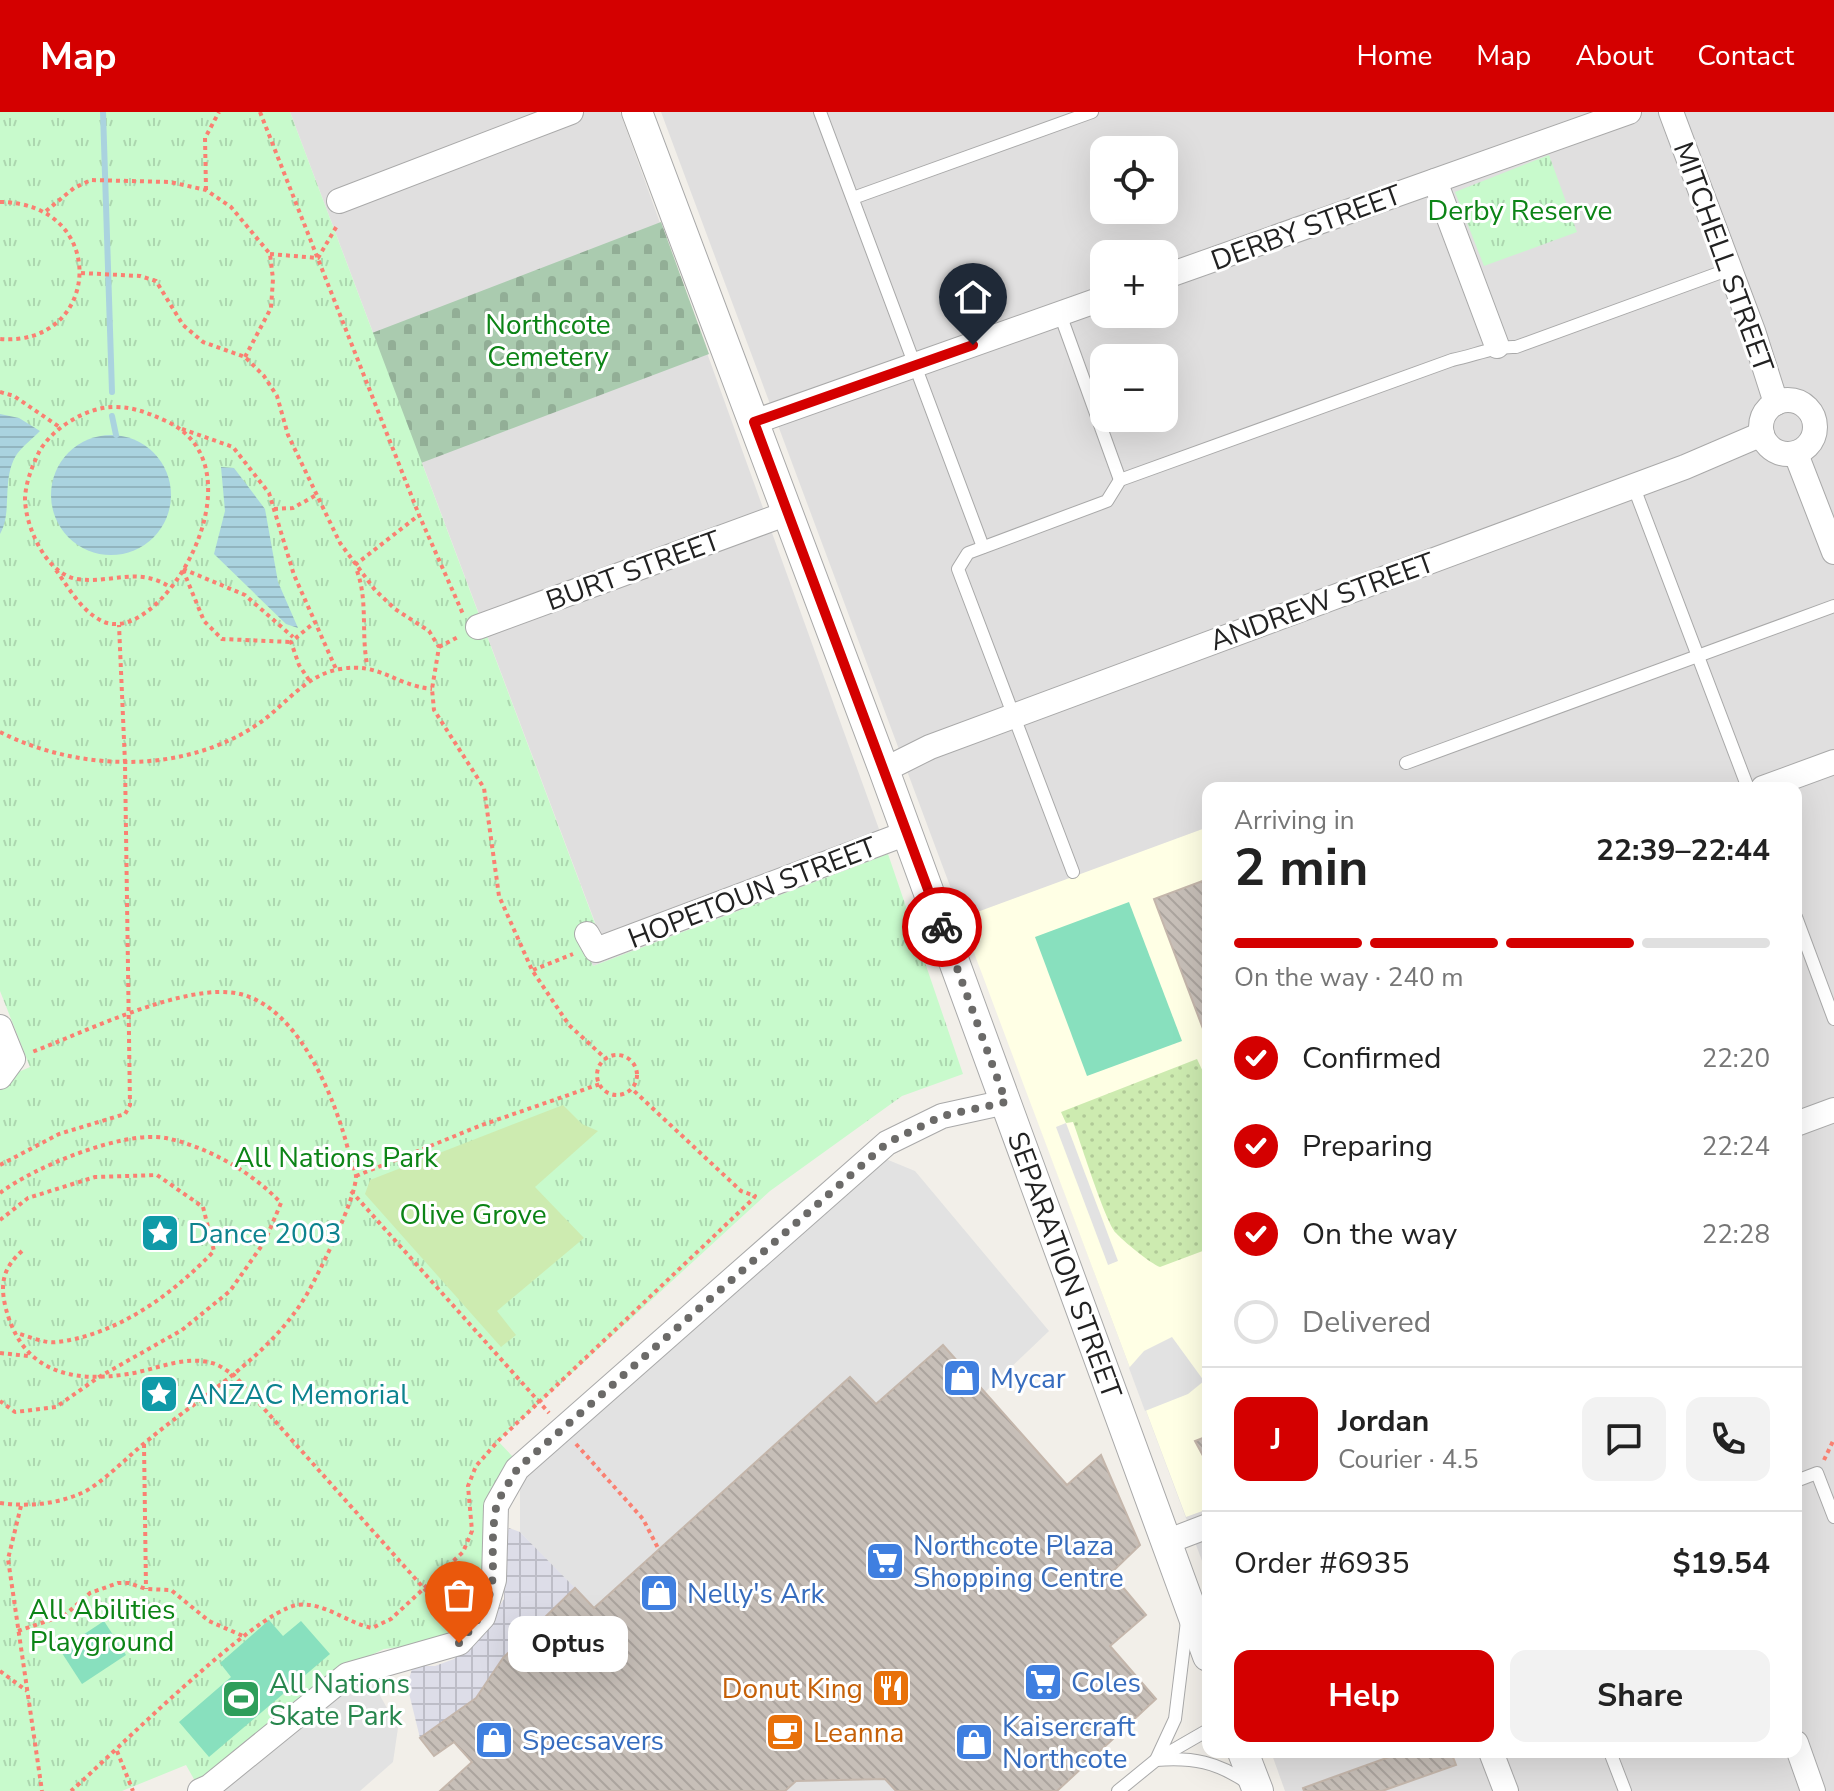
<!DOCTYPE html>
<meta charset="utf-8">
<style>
body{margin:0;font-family:"Nunito Sans",sans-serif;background:#f2f2f2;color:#222;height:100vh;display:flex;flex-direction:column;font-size:30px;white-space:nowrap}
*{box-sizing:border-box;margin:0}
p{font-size:26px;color:#767676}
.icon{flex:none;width:44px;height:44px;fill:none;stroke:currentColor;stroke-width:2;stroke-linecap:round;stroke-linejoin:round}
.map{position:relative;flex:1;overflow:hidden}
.side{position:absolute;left:1202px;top:670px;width:600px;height:976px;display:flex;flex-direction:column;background:#fff;border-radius:16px;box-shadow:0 8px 32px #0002}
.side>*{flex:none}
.buttons{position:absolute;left:1090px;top:24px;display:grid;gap:16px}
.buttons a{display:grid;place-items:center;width:88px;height:88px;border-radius:16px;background:#fff;box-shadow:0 8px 32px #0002;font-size:40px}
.pin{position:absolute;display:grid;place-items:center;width:68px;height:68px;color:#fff;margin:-82px -34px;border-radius:50% 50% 50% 0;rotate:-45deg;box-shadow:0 0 8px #0007}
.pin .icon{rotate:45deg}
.courier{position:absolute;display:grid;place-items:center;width:80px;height:80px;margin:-40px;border:6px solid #d40000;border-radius:50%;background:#fff;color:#222;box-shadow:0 2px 10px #0007}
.bubble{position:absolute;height:56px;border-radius:16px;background:#fff;box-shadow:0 8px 32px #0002;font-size:26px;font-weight:700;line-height:56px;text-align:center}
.summary em{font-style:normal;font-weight:700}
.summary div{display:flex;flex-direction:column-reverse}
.summary{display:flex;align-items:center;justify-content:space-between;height:136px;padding:0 32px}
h1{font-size:52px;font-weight:700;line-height:60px}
.bar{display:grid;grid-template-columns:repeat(4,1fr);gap:12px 8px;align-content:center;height:96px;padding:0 32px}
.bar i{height:10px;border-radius:6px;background:#e0e0e0}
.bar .current{background:#d40000}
.bar p{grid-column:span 4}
.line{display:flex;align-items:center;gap:20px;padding:0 32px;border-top:2px solid #e0e0e0}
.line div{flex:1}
.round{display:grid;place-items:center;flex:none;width:84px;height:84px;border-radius:16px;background:#f2f2f2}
ol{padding:0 32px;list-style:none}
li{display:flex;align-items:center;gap:24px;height:88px}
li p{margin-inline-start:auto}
li .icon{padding:8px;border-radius:50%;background:#d40000;color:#fff;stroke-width:4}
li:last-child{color:#767676}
li i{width:44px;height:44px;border:4px solid #e0e0e0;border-radius:50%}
.button{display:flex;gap:16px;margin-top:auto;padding:16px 32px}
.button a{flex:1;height:92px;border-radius:16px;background:#d40000;color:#fff;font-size:32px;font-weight:700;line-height:92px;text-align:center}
.button a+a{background:#f2f2f2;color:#222}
header{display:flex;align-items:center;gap:48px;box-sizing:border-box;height:112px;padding:0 40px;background:#d40000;color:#fff}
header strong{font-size:38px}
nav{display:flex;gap:44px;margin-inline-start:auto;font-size:28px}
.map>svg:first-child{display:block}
</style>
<header>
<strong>Map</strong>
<nav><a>Home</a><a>Map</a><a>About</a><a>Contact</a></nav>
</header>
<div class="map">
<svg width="1834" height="1679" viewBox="0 0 1834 1679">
<defs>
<pattern id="grass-dots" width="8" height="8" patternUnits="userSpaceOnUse" patternTransform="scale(2)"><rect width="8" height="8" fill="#cdebb0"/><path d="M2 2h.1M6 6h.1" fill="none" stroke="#b0c997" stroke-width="1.8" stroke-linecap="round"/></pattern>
<pattern id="cemetery-stones" width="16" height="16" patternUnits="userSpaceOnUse" patternTransform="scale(2)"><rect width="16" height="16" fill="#aacbaf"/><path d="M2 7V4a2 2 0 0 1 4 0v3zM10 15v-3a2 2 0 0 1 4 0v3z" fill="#92ae96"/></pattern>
<pattern id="park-tufts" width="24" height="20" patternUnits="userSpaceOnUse" patternTransform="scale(2)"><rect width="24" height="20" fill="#c8facc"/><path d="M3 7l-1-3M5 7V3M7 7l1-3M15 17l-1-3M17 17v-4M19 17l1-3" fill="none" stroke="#acd6af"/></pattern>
<pattern id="plaza-grid" width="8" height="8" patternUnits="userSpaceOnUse" patternTransform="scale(2)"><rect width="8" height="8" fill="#dddde8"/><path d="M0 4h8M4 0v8" fill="none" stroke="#bdbdc7"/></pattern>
<pattern id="water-rules" width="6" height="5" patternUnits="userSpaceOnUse" patternTransform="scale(2)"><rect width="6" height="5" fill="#aad3df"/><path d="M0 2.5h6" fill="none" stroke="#92b5bf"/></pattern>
<pattern id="building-back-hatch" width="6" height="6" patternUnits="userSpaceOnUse" patternTransform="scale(2)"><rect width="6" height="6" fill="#c7bfb8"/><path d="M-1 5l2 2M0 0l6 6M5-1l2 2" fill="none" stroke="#aba49e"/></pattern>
</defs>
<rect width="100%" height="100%" fill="#f2efe9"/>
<!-- residential -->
<g fill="#e0dfdf" fill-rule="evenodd">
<path d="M290 0H620L888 742 593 854 579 821 596 813Z"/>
<path d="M661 0H1834V1679H1285L1271 1640H1796V676H1208V1465ZM1104 38H1164V98H1104ZM1104 142H1164V202H1104ZM1104 246H1164V306H1104Z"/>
</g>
<!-- education -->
<path fill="#ffffe5" d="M1208 715V1397L1186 1405 961 806Z"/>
<!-- grass -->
<path fill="url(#grass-dots)" d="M1197 947 1205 964H1208V1137L1160 1155C1151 1152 1122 1128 1116 1121 1105 1109 1081 1031 1073 1010L1066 1011 1061 1000Z"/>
<!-- cemetery -->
<path fill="url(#cemetery-stones)" d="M661 110 709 242 421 351 372 221Z"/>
<!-- park -->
<g fill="url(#park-tufts)">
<path d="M0 0H290L596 814 579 821 593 854 888 742 963 962 902 984 770 1079 498 1329 513 1345 488 1466 472 1504 435 1531 384 1537 333 1561 218 1658 195 1669 186 1653 122 1679H0V968L30 955 0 879Z"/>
<path d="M1549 43 1577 120 1484 154 1455 80Z"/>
</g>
<!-- garden -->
<path fill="#cdebb0" d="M563 993 582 1012 598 1019 535 1075 584 1126 497 1199 516 1223 501 1235 365 1082 370 1068Z"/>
<!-- pitch -->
<g fill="#88e0be">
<path d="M1129 790 1182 929 1087 964 1035 825Z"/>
<path d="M269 1508 283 1524 301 1509 330 1542 209 1645 179 1610 231 1565 220 1551Z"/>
<path d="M104 1509 126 1543 82 1572 60 1538Z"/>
</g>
<!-- parking -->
<g fill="#e2e2e2">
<path d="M1066 1011 1118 1149 1108 1153 1056 1015Z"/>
<path d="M881 1045 915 1059 1049 1219 985 1280 943 1233 876 1292 849 1265 594 1496 520 1420V1371Z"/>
<path d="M1172 1225 1204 1269 1188 1282 1145 1299 1129 1256 1144 1239Z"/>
<path d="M353 1569H372L398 1616 393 1650 360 1679H219Z"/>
<path d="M885 1667 896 1679H785L796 1669Z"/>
</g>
<!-- plaza -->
<path fill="url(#plaza-grid)" d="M509 1416 520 1420 575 1476 503 1546 476 1586 420 1626 407 1573 413 1554H435L454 1547 488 1513 504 1487 505 1425Z"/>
<!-- water -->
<g fill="url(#water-rules)">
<path d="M0 302 19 306 40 319C33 326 23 334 17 342 1 366 13 400 0 422Z"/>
<circle cx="111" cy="383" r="60"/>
<path d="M221 355 234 356 265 397 278 470 298 516 286 512 214 442 225 399Z"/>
</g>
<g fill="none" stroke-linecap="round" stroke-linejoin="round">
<!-- stream -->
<g stroke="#aad3df" stroke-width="6">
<path d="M103 0 112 280"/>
<path d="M112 304 116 323"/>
</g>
</g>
<!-- building -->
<g fill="url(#building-back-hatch)" stroke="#c4b6ab" stroke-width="2">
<path d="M1208 767V930L1154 787Z"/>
<path d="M943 1233 1067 1373 1101 1343 1140 1433 1111 1461 1146 1503 1110 1534 1156 1587 1057 1679H896L885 1667 796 1669 785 1679H440L472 1650 454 1630 434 1644 420 1626 476 1586 503 1546 575 1476 594 1496 850 1265 876 1292Z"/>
<path d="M1208 1324V1353L1195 1329Z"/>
<path d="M1403 1640H1451L1456 1653 1382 1679H1304L1303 1676Z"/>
</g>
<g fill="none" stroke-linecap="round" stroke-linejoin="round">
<defs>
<g id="service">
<path d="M820 0 983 435"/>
<path d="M853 86 1092 0"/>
<path d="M1060 202 1120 368"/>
<path d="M1633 373 1748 676"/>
<path d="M1406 651 1834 494"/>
<path d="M1073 760 958 457 968 441 1107 389 1120 368 1452 248C1474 244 1493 234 1516 235L1730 157"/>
<path d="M1796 805 1834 907"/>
<path d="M1796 1369 1817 1361 1834 1405"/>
<path d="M1187 1509 1175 1607 1156 1648C1193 1645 1217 1650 1248 1671"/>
<path d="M1610 1640 1625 1679"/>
<path d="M1118 1679 1156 1648 1208 1618"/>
</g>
<g id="minor">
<path d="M1671 0 1753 219 1776 291"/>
<path d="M1435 69 1497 234"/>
<path d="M339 89 571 0"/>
<path d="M1164 165 1629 0"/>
<circle cx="1788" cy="315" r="27"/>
<path d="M754 310 1104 186"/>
<path d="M1796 342 1834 440"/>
<path d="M478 515 788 401"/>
<path d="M884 658 930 635 1685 355 1762 322"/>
<path d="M1763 676 1834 650"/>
<path d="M587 822 596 838 907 721"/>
<path d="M0 915 13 947 0 965"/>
<path d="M1796 1012 1834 998"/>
<path d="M1166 1430 1208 1414"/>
<path d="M1796 1631 1813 1679"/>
<path d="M1491 1640 1506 1679"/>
<path d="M200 1679 209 1675 347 1563 459 1531 483 1505 494 1468 496 1394 517 1357 887 1031 942 1004 1006 990"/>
</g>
<g id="tertiary">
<path id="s1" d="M637 0 884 658 1208 1544"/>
<path d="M1243 1640 1258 1679"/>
</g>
</defs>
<!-- service casing -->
<use href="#service" stroke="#a9a9a9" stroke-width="14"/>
<!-- minor casing -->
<use href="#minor" stroke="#a9a9a9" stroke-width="26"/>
<!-- tertiary casing -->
<use href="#tertiary" stroke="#a9a9a9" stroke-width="32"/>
<!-- path -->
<g stroke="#fa8072" stroke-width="4" stroke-dasharray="4 4" stroke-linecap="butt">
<path d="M260 0 419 403 463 502"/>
<path d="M206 78 205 26 219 0"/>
<path d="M0 90C110 91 102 235 0 227"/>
<path d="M46 99 74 76 91 68 170 70 206 78 231 95 270 142 273 167 271 196 245 245"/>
<path d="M270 142 318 146 338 112"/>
<path d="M81 161 140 164 156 169 183 213 203 230 245 245 264 264 277 284 288 323 340 431 375 478 395 497 429 519 439 535 432 577 434 598 484 676 499 784 532 858 569 913 606 947"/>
<path d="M0 280 14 284 61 316"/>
<path d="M182 317 233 335 269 381 294 463 336 557"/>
<path d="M274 397 293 396 318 382"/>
<path d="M355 453 419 403"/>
<path d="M183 457 245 483 293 525"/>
<path d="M56 458C68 475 81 498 100 508 158 542 269 356 166 309 148 301 134 295 114 295 87 295 52 316 39 340 32 355 26 369 25 386 25 414 46 462 77 467 112 472 137 454 170 475"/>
<path d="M183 458 204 509 222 527 291 530"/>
<path d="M357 459C368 489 361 520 367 552"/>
<path d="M439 535 458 525"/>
<path d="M309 568 299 553 291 530 315 510"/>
<path d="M0 620C79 660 186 663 261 610 287 591 306 563 340 557 380 550 394 573 432 577"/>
<path d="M533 858 573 842"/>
<circle cx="617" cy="963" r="20"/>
<path d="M0 1053 59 1022 125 1002 130 993 125 651 119 513"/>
<path d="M356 1064 482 1013 600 972"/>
<path d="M351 1079 549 1301"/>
<path d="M0 1081C34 1055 123 1018 166 1026 208 1035 252 1060 281 1091L265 1129 230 1179 182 1218 99 1265 56 1295 15 1300 0 1289"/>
<path d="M0 1108 28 1086 95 1065 157 1063 203 1095 214 1139C174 1181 118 1223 57 1230 45 1232 28 1224 16 1221"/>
<path d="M22 1139C4 1155 0 1170 5 1193 20 1257 67 1272 128 1262 155 1258 184 1243 212 1251 220 1253 227 1259 234 1263L453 1509"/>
<path d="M0 1241 28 1244"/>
<path d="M144 1332 146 1477"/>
<path d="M576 1332 643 1407 659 1438"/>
<path d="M1824 1348 1834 1327"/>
<path d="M0 1391C30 1395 59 1392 86 1379 109 1365 126 1346 147 1329 202 1283 269 1246 307 1182 319 1161 356 1087 356 1064 355 1057 350 1048 349 1041 336 989 300 896 240 882 187 869 83 921 32 940"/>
<path d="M21 1394 8 1447 42 1679"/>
<path d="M18 1519 65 1503 90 1481 118 1471H129L146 1477 171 1478 209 1509 243 1524"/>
<path d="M0 1559 27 1579"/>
<path d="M117 1639 133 1679"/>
<path d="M1277 1643 1278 1640"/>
<path d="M71 1679C112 1643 254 1500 297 1493 323 1489 347 1511 372 1516L391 1507 463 1440 472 1419 468 1374 476 1354 498 1329 753 1087 755 1084 741 1079 632 977"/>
</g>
<!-- service -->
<use href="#service" stroke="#fff" stroke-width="12"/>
<!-- minor -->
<use href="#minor" stroke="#fff" stroke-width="24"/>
<!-- tertiary -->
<use href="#tertiary" stroke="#fff" stroke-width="30"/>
</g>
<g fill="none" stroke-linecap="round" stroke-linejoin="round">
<!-- done -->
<path stroke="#6b6a68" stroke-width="8" stroke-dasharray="0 14.4" d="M459 1531C510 1474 485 1460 496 1396 499 1383 511 1369 517 1357L887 1031 942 1004 1006 990 942 815"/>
<!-- route -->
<path stroke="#d40000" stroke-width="10" d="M942 815 754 310 973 233"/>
</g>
<!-- icons -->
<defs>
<symbol id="sight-square" viewBox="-11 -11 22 22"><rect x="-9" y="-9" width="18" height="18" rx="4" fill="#0f9aa8" stroke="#fff"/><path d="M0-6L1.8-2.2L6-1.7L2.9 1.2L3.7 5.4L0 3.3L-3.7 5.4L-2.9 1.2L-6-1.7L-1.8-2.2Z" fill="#fff"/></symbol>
<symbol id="shop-square" viewBox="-11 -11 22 22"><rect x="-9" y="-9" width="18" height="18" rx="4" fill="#3f7fe0" stroke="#fff"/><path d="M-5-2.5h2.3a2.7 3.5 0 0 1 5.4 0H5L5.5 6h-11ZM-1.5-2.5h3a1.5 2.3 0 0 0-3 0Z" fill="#fff"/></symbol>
<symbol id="supermarket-square" viewBox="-11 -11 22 22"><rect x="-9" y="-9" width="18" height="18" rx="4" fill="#3f7fe0" stroke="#fff"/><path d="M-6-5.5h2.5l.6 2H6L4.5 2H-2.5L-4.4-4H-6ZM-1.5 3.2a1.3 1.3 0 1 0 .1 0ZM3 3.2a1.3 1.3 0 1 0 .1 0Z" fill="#fff"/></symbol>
<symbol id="restaurant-square" viewBox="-11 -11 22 22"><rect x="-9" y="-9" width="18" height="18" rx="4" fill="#e8710a" stroke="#fff"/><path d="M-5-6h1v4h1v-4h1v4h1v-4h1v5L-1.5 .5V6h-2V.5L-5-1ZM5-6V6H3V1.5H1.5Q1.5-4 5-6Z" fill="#fff"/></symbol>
<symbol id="stadium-square" viewBox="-11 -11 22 22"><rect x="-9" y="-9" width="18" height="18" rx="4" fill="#2e9e5b" stroke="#fff"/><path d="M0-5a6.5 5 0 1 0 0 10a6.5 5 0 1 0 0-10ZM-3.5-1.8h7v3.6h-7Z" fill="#fff"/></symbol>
<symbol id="cafe-square" viewBox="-11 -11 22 22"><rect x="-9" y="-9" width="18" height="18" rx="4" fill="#e8710a" stroke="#fff"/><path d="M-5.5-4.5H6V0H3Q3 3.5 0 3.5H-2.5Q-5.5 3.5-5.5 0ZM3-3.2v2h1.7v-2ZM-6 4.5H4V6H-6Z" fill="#fff"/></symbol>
</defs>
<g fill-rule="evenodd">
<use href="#sight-square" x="138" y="1099" width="44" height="44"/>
<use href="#shop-square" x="940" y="1244" width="44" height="44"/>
<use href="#sight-square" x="137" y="1260" width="44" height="44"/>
<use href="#supermarket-square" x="863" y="1427" width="44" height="44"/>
<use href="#shop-square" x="637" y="1459" width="44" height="44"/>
<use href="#supermarket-square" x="1021" y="1548" width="44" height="44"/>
<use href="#restaurant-square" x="869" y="1554" width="44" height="44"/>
<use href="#stadium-square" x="219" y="1565" width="44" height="44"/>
<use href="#cafe-square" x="763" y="1598" width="44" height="44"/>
<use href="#shop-square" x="472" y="1606" width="44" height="44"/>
<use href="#shop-square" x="952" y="1608" width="44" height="44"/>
</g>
<g text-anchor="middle" stroke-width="6" stroke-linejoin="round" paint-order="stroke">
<!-- park labels -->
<g font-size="28" fill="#0c8416" stroke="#fff">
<text x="1520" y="108">Derby Reserve</text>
<text x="548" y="222">Northcote<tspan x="548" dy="32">Cemetery</tspan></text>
<text x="336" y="1055">All Nations Park</text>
<text x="473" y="1112">Olive Grove</text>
<text x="102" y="1507">All Abilities<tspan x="102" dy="32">Playground</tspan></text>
</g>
<!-- street labels -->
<g font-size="28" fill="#222" stroke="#fff">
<text transform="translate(1306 115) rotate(-20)" y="10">DERBY STREET</text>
<text transform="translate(1724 145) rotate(70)" y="10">MITCHELL STREET</text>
<text transform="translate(633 458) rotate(-20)" y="10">BURT STREET</text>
<text transform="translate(1322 489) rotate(-20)" y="10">ANDREW STREET</text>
<text transform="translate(752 780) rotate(-21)" y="10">HOPETOUN STREET</text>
<text dy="10" stroke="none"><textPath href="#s1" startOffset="1230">SEPARATION STREET</textPath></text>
</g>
<!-- culture labels -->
<g font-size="28" fill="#0d838f" stroke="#fff" text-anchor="start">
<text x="188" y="1131">Dance 2003</text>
<text x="187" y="1292">ANZAC Memorial</text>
</g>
<!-- shop labels -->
<g font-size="28" fill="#366cbe" stroke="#fff" text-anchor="start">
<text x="990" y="1276">Mycar</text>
<text x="913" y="1443">Northcote Plaza<tspan x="913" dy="32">Shopping Centre</tspan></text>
<text x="687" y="1491">Nelly's Ark</text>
<text x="1071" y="1580">Coles</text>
<text x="1002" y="1624">Kaisercraft<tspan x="1002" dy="32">Northcote</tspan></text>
<text x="522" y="1638">Specsavers</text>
</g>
<!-- leisure labels -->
<g font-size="28" fill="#27864d" stroke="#fff" text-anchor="start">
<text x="269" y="1581">All Nations<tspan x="269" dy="32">Skate Park</tspan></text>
</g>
<!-- food labels -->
<g font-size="28" fill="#c56008" stroke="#fff" text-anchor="end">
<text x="863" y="1586">Donut King</text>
<text x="813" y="1630" text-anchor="start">Leanna</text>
</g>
</g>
</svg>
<div class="buttons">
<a><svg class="icon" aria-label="locate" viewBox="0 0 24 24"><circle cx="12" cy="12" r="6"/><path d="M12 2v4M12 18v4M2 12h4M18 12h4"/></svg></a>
<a>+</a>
<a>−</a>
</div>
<div class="pin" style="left:459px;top:1531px;background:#ea580c"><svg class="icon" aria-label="bag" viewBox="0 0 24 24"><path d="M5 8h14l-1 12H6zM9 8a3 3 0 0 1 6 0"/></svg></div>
<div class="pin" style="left:973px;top:233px;background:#1f2937"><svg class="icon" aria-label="home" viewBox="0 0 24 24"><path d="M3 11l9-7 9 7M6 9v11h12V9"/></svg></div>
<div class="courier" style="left:942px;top:815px"><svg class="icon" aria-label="bike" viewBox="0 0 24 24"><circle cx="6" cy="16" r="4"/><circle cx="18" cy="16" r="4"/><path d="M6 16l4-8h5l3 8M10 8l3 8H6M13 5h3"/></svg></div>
<div class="bubble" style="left:508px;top:1504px;width:120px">Optus</div>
<section class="side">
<div class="summary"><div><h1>2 min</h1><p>Arriving in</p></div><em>22:39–22:44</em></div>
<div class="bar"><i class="current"></i><i class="current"></i><i class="current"></i><i></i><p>On the way · 240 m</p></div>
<ol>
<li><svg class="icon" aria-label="check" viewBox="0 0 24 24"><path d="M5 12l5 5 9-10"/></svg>Confirmed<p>22:20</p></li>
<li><svg class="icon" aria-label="check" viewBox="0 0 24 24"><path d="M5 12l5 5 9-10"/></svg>Preparing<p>22:24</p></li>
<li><svg class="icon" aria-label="check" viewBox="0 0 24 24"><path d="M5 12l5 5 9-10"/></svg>On the way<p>22:28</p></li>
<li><i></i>Delivered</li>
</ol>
<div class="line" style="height:144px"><b class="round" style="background:#d40000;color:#fff">J</b><div><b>Jordan</b><p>Courier · 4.5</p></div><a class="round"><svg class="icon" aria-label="chat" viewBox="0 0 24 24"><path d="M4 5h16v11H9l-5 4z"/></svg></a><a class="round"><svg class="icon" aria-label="phone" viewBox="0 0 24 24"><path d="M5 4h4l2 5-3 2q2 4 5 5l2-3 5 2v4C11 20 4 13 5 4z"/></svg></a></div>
<div class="line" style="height:104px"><div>Order #6935</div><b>$19.54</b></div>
<div class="button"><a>Help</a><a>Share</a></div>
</section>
</div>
